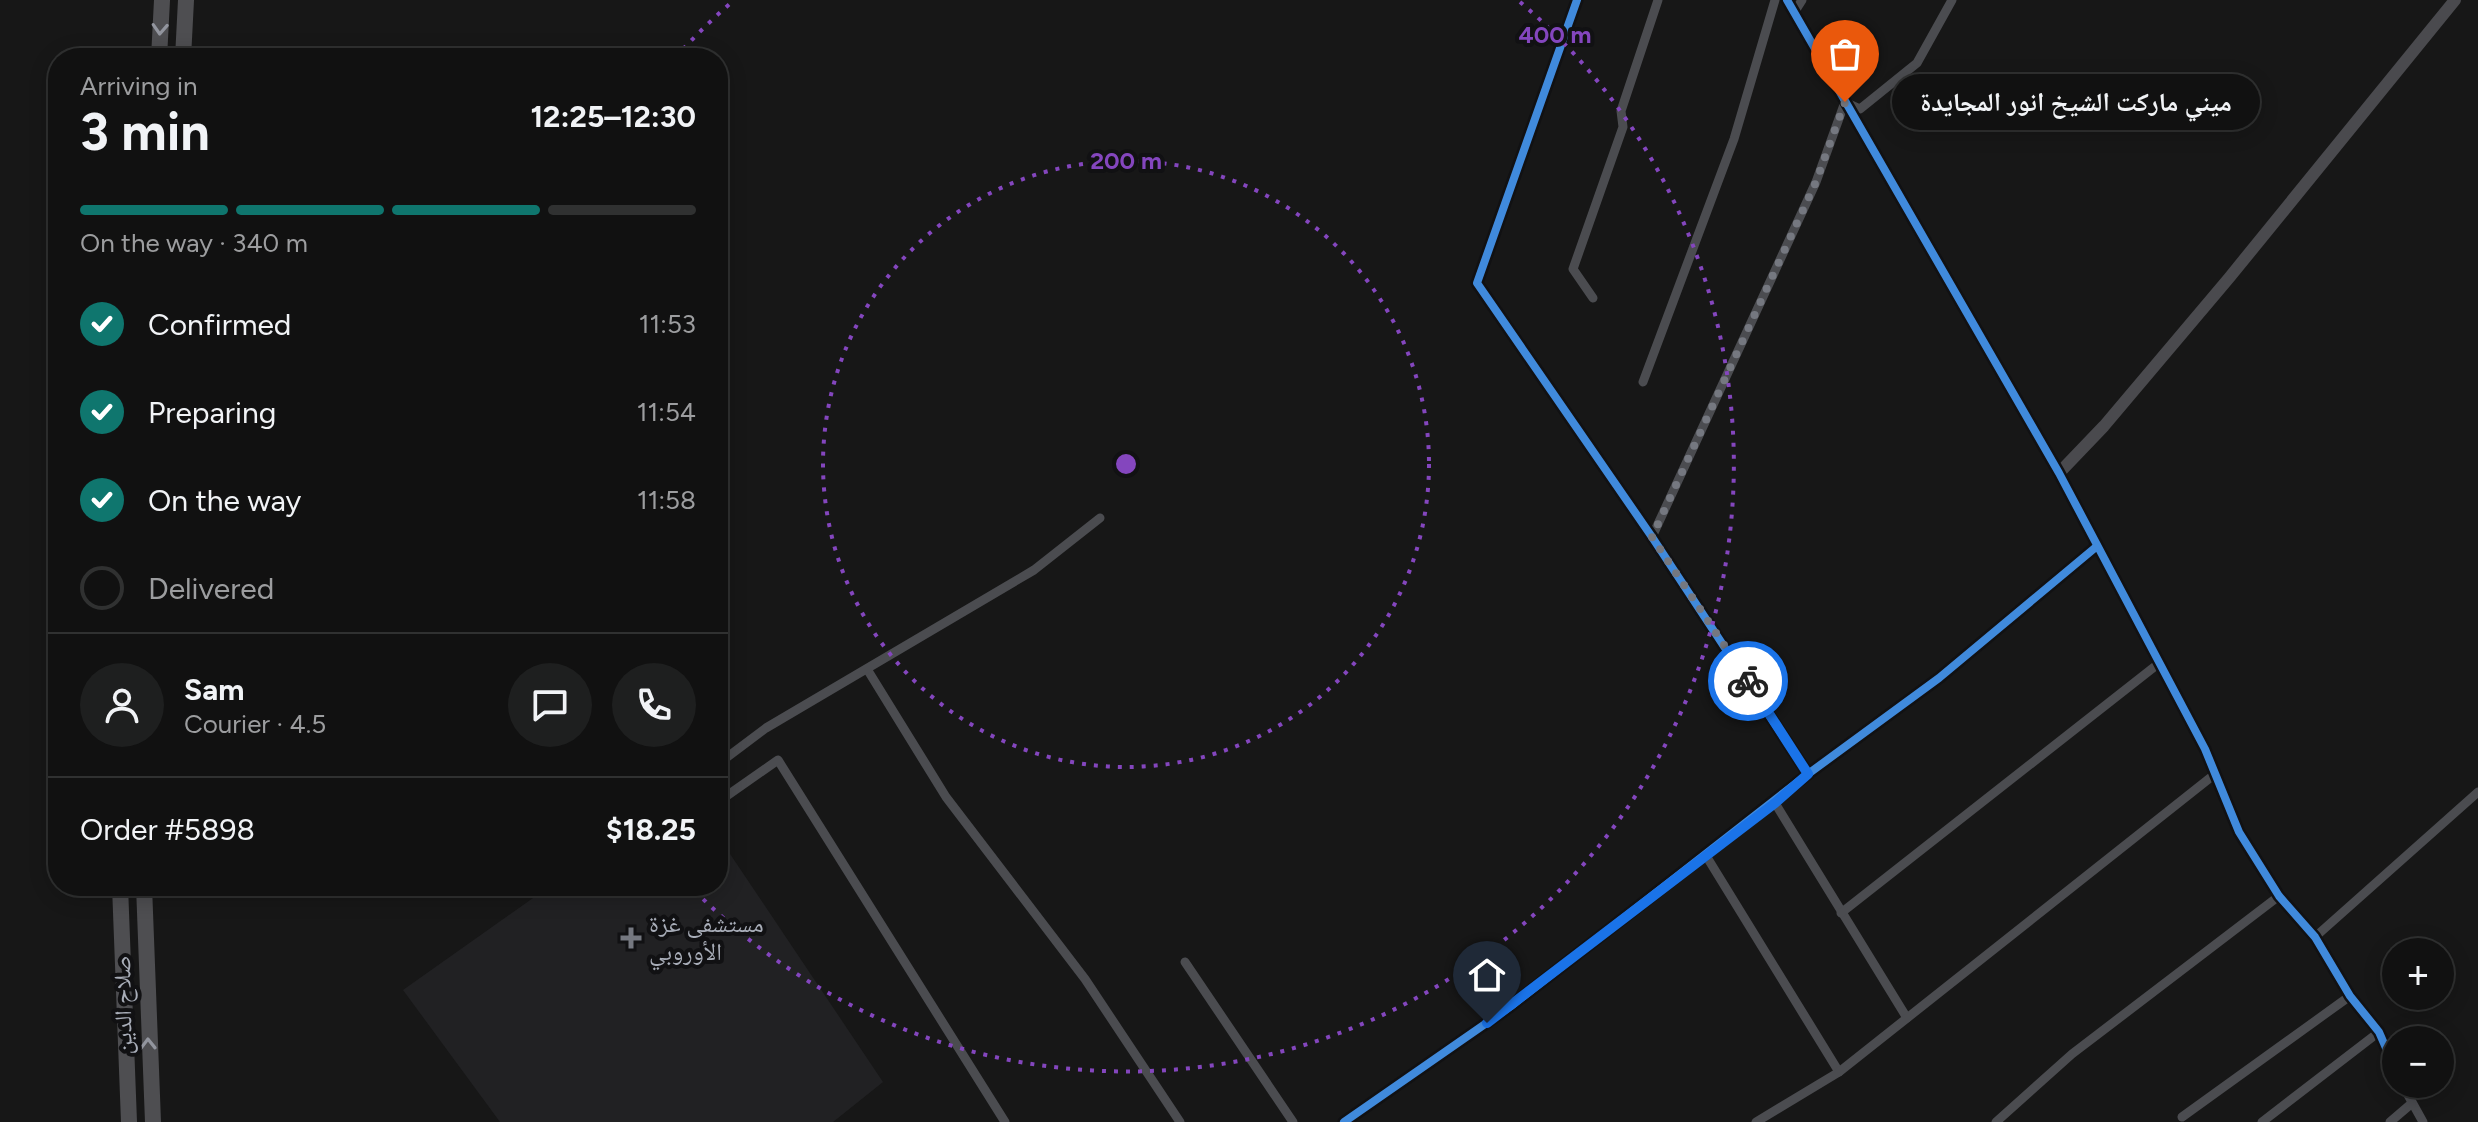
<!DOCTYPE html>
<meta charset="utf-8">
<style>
body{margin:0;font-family:Figtree,"Noto Naskh Arabic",sans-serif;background:#1e1f1f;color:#f1f3f6;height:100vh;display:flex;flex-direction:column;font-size:30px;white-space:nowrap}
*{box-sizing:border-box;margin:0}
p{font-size:26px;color:#9c9d9f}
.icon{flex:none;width:44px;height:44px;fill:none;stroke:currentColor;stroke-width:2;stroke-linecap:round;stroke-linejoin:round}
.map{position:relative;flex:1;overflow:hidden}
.panel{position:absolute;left:48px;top:48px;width:680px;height:848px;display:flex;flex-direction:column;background:#111;border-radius:32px;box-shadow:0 4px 20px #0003,0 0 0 2px #303131}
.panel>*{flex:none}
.controls{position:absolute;left:2382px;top:938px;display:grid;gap:16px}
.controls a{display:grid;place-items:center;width:72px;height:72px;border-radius:50%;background:#111;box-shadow:0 4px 20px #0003,0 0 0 2px #303131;font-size:40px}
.pin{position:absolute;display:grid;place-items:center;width:68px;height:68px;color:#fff;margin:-82px -34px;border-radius:50% 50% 50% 0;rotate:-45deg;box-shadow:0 0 8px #0007}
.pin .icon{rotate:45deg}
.courier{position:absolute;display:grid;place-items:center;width:80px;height:80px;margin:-40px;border:6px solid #1a73e8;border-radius:50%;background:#fff;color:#222;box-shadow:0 2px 10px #0007}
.bubble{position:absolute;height:56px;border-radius:28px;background:#111;box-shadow:0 4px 20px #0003,0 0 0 2px #303131;font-size:26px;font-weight:700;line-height:56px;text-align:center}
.summary em{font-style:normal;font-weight:700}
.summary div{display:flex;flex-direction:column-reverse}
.summary{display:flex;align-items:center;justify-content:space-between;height:136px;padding:0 32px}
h1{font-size:52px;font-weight:700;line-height:60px}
.bar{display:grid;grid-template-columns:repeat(4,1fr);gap:12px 8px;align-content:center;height:96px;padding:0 32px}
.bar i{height:10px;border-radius:6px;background:#303131}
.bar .active{background:#0f766e}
.bar p{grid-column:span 4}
.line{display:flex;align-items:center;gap:20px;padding:0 32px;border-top:2px solid #303131}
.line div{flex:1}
.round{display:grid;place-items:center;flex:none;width:84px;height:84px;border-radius:42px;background:#1e1f1f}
ol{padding:0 32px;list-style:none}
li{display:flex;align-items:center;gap:24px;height:88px}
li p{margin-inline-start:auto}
li .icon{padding:8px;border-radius:50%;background:#0f766e;color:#fff;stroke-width:4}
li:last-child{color:#9c9d9f}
li i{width:44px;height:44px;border:4px solid #303131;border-radius:50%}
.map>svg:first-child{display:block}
</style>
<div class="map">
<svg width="2478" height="1122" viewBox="0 0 2478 1122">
<rect width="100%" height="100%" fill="#171717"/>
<!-- built -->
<path fill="#212123" d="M718 836 883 1082 833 1122H500L403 990 550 886H718Z"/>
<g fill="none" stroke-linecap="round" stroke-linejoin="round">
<!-- street -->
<g stroke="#4b4c50" stroke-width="9">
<path d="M1577 0 1477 283 1652 537 1808 774"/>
<path d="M1787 0 2059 473 2205 749 2239 832 2279 896 2315 937 2350 996 2379 1032 2396 1071"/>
<path d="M1795 11 1802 0"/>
<path d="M1593 298 1573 269 1623 127 1621 111 1658 0"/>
<path d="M1643 382 1734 139 1775 0"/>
<path d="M1652 537 1816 182 1845 102 1860 109 1917 63 1952 0"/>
<path d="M867 669 946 797 1085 979 1180 1122"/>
<path d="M718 764 766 728 1034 570 1100 518"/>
<path d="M718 802 778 760 1005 1122"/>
<path d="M1775 803 1907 1018"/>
<path d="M1705 854 1839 1072"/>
<path d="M1841 913 2158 664"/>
<path d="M2315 937 2478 792"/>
<path d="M1185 962 1293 1122"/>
<path d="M2402 1084 2423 1122"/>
<path d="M2182 1117 2350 996"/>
<path d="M1344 1122 1511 1006 1808 774 1939 678 2096 547"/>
<path d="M1756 1122 1839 1072 2215 774"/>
<path d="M1996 1122 2072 1054 2279 896"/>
<path d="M2262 1122 2379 1032"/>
<path d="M2390 1122 2411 1104"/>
</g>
<!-- secondary -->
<path stroke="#4a4a4e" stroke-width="12" d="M2059 473 2104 426 2229 278 2455 0"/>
<!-- highway -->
<g stroke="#4e4e51" stroke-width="16">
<path d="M159 58 162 0"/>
<path d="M183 58 186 0"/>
<path d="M120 886 129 1122"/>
<path d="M144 886 153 1122"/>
</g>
<defs>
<g id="cycleway">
<path d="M1577 0 1477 283 1652 537 1808 774"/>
<path d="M1787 0 2059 473 2205 749 2239 832 2279 896 2315 937 2350 996 2379 1032 2396 1071"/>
<path d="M1344 1122 1511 1006 1808 774 1939 678 2096 547"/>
</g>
</defs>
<!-- cycleway casing -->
<use href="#cycleway" stroke="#111113" stroke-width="13"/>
<!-- cycleway -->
<use href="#cycleway" stroke="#408adc" stroke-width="8"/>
</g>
<!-- one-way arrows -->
<defs><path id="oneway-chevron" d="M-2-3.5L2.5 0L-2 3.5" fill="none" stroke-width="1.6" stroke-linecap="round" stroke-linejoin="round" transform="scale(2)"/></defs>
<g stroke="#92959e">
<use href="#oneway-chevron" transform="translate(160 29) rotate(93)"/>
<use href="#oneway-chevron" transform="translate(148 1044) rotate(-91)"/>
</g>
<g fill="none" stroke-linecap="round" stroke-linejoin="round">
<!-- done -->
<path stroke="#757880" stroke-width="8" stroke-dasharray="0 14.4" d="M1748 681 1652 537 1816 182 1845 102"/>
<!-- route -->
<path stroke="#1a73e8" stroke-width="10" d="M1487 1023 1775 803 1808 774 1748 681"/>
</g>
<!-- distance rings -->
<g fill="none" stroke="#8446be" stroke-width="4" stroke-dasharray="4 8">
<circle cx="1126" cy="464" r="303"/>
<path d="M675 58A607 607 0 0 1 732 2M1520 2A607 607 0 1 1 693 889"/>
</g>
<!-- markers -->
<path fill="#757880" stroke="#111113" stroke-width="3" d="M627 926h8v8h8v8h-8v8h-8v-8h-8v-8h8z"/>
<g text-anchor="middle" stroke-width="8" stroke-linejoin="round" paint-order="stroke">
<!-- poi labels -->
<g font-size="24" fill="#a8adb8" stroke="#111113" text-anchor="start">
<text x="649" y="932">مستشفى غزة<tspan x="649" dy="28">الأوروبي</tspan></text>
</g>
<!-- street labels -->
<g font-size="24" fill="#a8adb8" stroke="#111113">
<text transform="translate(123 1005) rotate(-91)" y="8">صلاح الدين</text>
</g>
</g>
<circle cx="1126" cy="464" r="12" fill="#8446be" stroke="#111113" stroke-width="4"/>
<g font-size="24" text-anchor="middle" font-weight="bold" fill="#8446be" stroke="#111113" stroke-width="8" stroke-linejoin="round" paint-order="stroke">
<text x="1555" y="43">400 m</text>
<text x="1126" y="169">200 m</text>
</g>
</svg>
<div class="controls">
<a>+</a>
<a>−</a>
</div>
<div class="pin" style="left:1845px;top:102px;background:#ea580c"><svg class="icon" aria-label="bag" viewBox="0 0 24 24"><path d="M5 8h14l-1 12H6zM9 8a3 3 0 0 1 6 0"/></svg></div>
<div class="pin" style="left:1487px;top:1023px;background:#1f2937"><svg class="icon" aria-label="home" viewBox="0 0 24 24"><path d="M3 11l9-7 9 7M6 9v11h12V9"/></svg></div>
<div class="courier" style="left:1748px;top:681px"><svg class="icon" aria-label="bike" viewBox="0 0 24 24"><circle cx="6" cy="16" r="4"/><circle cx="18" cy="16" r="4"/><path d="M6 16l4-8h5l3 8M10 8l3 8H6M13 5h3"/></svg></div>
<div class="bubble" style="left:1892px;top:74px;width:368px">ميني ماركت الشيخ انور المجايدة</div>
<section class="panel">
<div class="summary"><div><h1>3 min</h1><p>Arriving in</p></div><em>12:25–12:30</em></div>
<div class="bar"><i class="active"></i><i class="active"></i><i class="active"></i><i></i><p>On the way · 340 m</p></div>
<ol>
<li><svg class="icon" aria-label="check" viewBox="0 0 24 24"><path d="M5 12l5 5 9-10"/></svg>Confirmed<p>11:53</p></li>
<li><svg class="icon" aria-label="check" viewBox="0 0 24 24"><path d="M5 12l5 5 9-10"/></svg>Preparing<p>11:54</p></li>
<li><svg class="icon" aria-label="check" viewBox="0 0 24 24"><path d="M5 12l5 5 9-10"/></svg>On the way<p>11:58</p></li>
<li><i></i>Delivered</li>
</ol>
<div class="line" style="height:144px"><a class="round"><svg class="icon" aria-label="person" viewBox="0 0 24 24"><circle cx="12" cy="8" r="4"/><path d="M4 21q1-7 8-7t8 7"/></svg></a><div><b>Sam</b><p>Courier · 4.5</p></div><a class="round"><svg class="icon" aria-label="chat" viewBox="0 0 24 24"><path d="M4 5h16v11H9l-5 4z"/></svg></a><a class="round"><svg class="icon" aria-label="phone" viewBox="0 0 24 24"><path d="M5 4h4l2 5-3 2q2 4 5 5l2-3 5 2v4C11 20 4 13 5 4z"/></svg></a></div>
<div class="line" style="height:104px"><div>Order #5898</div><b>$18.25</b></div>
</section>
</div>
